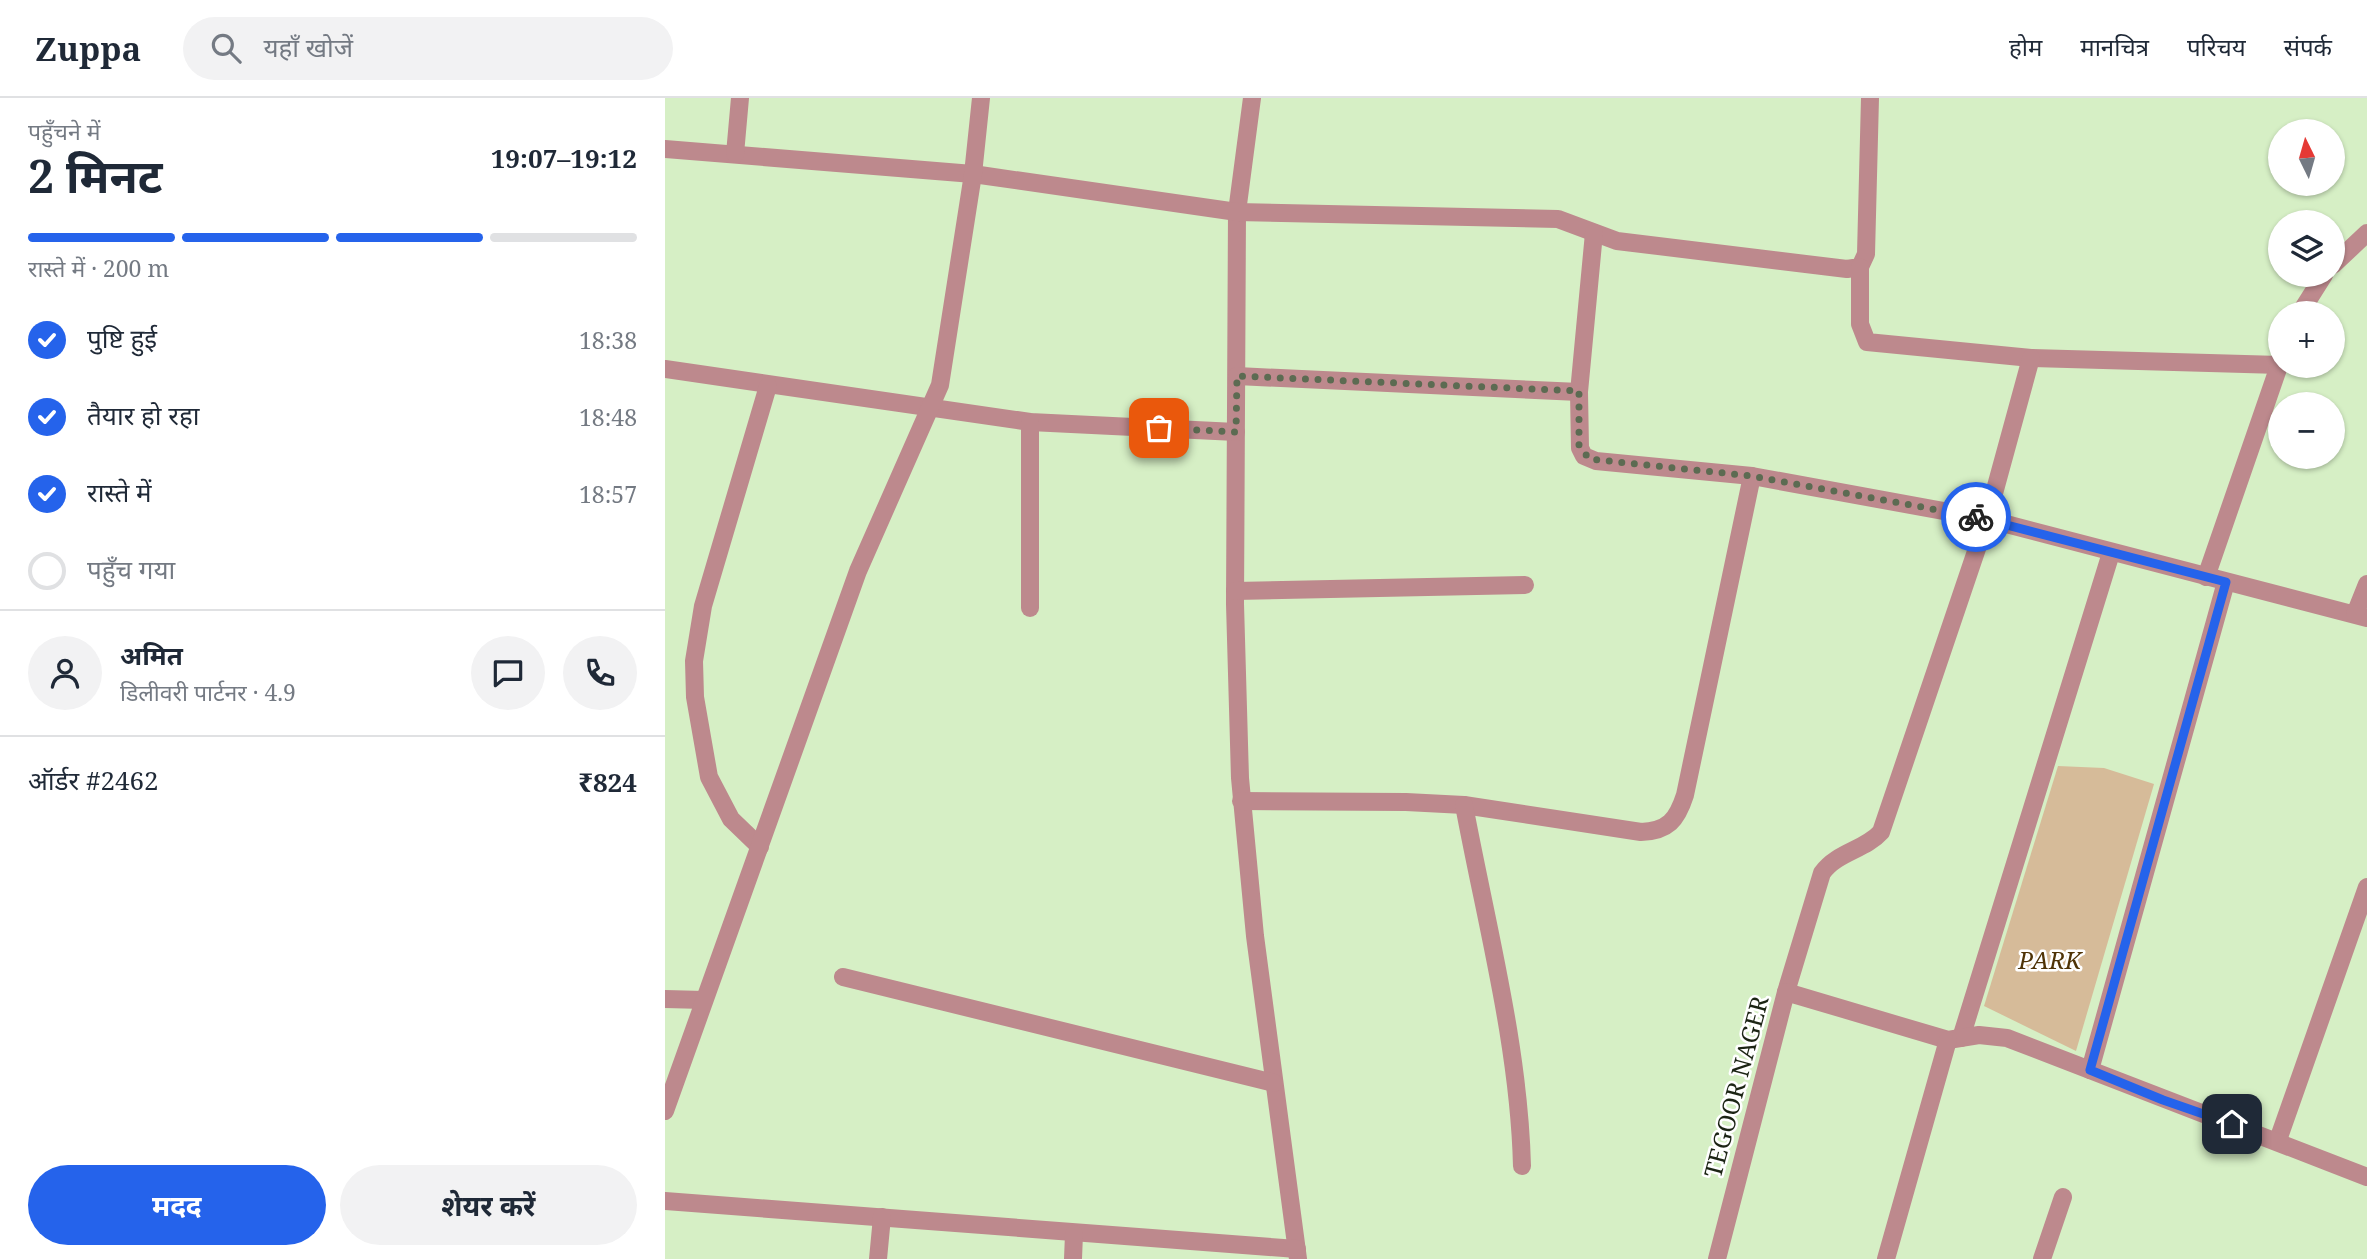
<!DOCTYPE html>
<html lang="hi">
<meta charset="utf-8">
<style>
body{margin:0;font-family:"Noto Serif","Noto Sans Devanagari",serif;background:#f2f2f3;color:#1f2937;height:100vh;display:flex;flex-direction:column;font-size:26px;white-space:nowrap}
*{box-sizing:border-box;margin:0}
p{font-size:23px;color:#747a83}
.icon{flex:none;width:38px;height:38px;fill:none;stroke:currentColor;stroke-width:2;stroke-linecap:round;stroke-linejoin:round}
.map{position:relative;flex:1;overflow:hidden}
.sheet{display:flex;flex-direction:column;background:#fff;width:665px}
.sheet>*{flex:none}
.needle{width:46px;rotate:355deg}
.fabs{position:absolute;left:1603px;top:21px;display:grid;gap:14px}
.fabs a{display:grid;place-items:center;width:77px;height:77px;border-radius:50%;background:#fff;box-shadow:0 2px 5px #0004;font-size:35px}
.pin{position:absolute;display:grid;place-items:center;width:60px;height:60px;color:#fff;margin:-30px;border-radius:14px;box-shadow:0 4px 10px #0006}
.courier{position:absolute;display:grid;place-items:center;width:70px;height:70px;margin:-35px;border:5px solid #2563eb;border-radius:50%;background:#fff;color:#222;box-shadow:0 2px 9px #0007}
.headline em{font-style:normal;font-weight:700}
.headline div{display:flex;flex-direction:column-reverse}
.headline{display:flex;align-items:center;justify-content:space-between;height:119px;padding:0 28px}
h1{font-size:46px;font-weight:700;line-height:52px}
.bar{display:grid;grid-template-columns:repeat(4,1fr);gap:10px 7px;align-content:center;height:84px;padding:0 28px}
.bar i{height:9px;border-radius:5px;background:#e0e1e3}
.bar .on{background:#2563eb}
.bar p{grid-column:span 4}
.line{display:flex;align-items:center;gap:18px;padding:0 28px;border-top:2px solid #e0e1e3}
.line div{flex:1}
.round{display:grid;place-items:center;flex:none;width:74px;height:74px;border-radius:37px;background:#f2f2f3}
ol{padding:0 28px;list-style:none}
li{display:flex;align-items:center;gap:21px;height:77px}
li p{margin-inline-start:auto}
li .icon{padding:7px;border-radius:50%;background:#2563eb;color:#fff;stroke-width:4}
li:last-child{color:#747a83}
li i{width:38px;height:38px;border:4px solid #e0e1e3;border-radius:50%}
.button{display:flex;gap:14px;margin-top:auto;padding:14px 28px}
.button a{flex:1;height:80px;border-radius:42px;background:#2563eb;color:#fff;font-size:28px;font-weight:700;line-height:80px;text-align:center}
.button a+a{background:#f2f2f3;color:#1f2937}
header{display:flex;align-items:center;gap:42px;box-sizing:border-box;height:98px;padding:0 35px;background:#fff;border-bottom:2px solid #e0e1e3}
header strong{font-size:33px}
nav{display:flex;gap:38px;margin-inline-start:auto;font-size:24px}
.search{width:490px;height:63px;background:#f2f2f3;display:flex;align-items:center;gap:18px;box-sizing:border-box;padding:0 24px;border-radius:38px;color:#747a83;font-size:26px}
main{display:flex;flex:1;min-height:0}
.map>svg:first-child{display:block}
</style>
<header>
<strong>Zuppa</strong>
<div class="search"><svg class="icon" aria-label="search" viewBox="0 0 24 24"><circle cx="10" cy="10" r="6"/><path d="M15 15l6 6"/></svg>यहाँ खोजें</div>
<nav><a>होम</a><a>मानचित्र</a><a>परिचय</a><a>संपर्क</a></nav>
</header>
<main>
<section class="sheet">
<div class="headline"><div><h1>2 मिनट</h1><p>पहुँचने में</p></div><em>19:07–19:12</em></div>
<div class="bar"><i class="on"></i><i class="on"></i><i class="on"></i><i></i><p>रास्ते में · 200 m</p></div>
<ol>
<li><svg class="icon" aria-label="check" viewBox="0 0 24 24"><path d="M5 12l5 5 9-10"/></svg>पुष्टि हुई<p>18:38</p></li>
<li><svg class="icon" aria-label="check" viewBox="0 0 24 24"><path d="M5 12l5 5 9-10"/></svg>तैयार हो रहा<p>18:48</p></li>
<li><svg class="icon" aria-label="check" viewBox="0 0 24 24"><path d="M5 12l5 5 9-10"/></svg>रास्ते में<p>18:57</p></li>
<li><i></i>पहुँच गया</li>
</ol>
<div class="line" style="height:126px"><a class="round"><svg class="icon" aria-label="person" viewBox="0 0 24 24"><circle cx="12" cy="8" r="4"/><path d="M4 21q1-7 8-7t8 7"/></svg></a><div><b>अमित</b><p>डिलीवरी पार्टनर · 4.9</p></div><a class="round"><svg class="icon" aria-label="chat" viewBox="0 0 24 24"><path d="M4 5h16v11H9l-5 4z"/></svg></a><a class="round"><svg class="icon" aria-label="phone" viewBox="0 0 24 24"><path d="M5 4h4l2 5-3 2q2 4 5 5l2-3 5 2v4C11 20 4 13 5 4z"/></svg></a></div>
<div class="line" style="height:91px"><div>ऑर्डर #2462</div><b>₹824</b></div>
<div class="button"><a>मदद</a><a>शेयर करें</a></div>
</section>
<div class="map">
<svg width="1702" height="1161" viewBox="0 0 1702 1161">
<rect width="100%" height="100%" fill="#d6efc5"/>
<!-- green -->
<path fill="#d6bb99" d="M1393 668 1439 670 1489 686 1411 953 1319 908Z"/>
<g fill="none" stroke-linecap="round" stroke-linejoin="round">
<!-- minor -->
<g stroke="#bd898d" stroke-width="18">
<path d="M587 0 572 114 570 506 575 680 590 838 633 1161"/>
<path d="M0 51 308 76 572 114 893 121 952 143 1182 171 1195 169 1201 156 1205 0"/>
<path d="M70 56 75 0"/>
<path d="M1668 167 1702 135"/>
<path d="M1195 169V226L1202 244 1366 260 1615 267"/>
<path d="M1635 215 1659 177"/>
<path d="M0 271 365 324 571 334"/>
<path d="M572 278 914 294 929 135"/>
<path d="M914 294 915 350 919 358 931 363 1087 378 1322 421 1702 520"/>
<path d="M365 324V510"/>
<path d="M1541 479 1615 265"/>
<path d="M570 493 860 487"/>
<path d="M1690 516 1702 486"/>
<path d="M576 703 741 704 799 707 976 734C1003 733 1012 722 1020 697L1087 378"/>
<path d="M799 707C821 825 854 947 857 1068"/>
<path d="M95 749 66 721 44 679 30 599 29 563 38 508 103 288"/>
<path d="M178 879 609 985"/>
<path d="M1121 894 1157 775C1172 754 1200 752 1216 734L1322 421 1366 260"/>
<path d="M0 901 39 902"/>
<path d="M1296 940 1446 455"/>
<path d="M1425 972 1561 484"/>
<path d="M0 1013 193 473 275 287 308 76 316 0"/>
<path d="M1613 1042 1702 789"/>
<path d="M0 1103 632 1151"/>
<path d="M213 1161 217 1119"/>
<path d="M408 1161 409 1136"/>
<path d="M1052 1161 1121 894 1283 942 1314 937 1342 940 1702 1079"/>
<path d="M1221 1161 1283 942"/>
<path d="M1377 1161 1398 1099"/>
</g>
</g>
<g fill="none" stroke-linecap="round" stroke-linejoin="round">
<!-- done -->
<path stroke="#5c6b52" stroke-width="7" stroke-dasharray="0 12.6" d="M494 330 571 334 572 278 914 293V347L924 361 1087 378 1311 419"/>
<!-- route -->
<path stroke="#2563eb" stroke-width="9" d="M1311 419 1561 484 1425 972 1498 1002 1567 1026"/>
</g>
<g text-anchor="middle" stroke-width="5" stroke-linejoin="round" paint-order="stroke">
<!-- park labels -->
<g font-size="24" font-style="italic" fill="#4f3306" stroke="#fff">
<text x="1385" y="871">PARK</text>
</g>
<!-- street labels -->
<g font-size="24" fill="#1b2414" stroke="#fff">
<text transform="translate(1072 989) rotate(-75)" y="8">TEGOOR NAGER</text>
</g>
</g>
</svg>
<div class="fabs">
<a><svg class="needle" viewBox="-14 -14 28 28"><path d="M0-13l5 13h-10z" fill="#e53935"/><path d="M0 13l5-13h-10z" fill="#747a83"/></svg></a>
<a><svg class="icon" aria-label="layers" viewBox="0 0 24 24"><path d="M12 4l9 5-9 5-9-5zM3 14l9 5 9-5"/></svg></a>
<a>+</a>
<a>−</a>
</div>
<div class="pin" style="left:494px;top:330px;background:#ea580c"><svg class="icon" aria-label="bag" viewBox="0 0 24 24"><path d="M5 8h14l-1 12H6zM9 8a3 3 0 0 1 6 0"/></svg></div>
<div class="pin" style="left:1567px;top:1026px;background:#1f2937"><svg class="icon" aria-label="home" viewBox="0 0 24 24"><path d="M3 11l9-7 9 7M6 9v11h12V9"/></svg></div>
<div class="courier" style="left:1311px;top:419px"><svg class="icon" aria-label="bike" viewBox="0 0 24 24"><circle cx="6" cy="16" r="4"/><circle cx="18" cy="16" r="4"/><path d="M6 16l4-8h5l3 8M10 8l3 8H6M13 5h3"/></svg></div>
</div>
</main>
